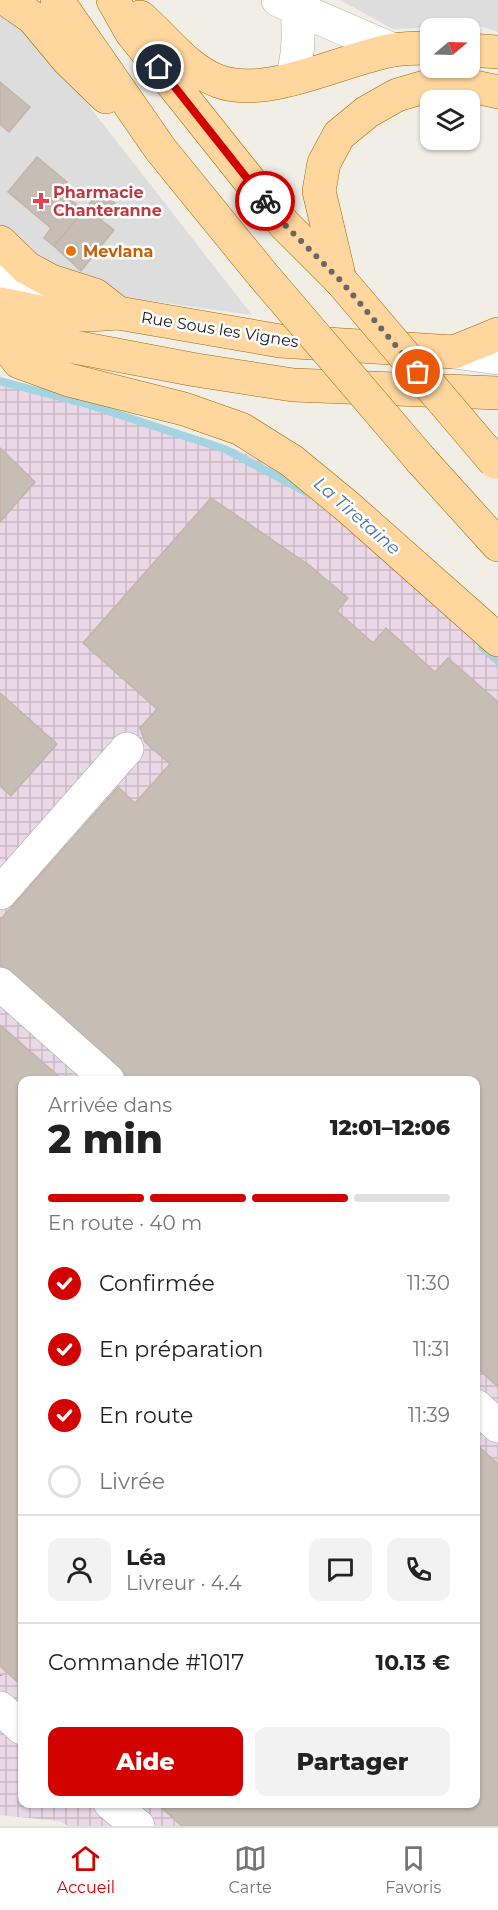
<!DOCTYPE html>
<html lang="fr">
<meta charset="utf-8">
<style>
body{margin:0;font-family:Montserrat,sans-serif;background:#f2f2f2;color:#222;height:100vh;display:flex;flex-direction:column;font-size:22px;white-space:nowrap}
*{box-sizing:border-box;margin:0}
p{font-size:20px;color:#767676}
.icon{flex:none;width:33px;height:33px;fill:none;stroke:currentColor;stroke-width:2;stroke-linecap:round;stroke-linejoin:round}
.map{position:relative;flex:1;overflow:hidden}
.details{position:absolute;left:18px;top:1076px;width:462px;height:732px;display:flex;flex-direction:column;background:#fff;border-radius:12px;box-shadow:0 2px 4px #0004}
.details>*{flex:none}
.needle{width:39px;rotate:71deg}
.controls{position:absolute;left:420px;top:18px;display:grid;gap:12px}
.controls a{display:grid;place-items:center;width:60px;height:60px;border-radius:12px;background:#fff;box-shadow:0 2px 4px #0004;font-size:30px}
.pin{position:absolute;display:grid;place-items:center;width:51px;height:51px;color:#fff;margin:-26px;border:3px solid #fff;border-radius:50%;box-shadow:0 2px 6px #0007}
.courier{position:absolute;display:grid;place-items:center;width:60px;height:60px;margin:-30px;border:4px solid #d10200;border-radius:50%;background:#fff;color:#222;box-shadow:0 2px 8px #0007}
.summary em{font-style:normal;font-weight:800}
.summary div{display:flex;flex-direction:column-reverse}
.summary{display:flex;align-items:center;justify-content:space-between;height:102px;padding:0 30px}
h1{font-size:39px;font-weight:800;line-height:45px}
.bar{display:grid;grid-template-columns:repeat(4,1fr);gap:9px 6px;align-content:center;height:72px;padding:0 30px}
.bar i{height:8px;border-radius:4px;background:#e0e0e0}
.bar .on{background:#d10200}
.bar p{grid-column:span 4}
.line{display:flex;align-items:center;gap:15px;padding:0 30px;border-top:2px solid #e0e0e0}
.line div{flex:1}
.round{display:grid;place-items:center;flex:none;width:63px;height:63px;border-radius:12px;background:#f2f2f2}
ol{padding:0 30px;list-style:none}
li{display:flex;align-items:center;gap:18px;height:66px}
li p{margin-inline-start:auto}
li .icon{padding:6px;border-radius:50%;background:#d10200;color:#fff;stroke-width:4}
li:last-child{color:#767676}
li i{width:33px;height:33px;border:3px solid #e0e0e0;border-radius:50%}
.action{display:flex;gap:12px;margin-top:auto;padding:12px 30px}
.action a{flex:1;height:69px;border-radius:12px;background:#d10200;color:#fff;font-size:24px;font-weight:800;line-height:69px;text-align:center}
.action a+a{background:#f2f2f2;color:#222}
.tab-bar{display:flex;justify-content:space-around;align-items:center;height:84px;border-top:2px solid #e0e0e0;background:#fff;font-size:16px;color:#767676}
.tab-bar a{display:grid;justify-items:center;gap:3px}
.tab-bar .on{color:#d10200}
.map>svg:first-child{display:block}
</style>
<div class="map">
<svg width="498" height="1826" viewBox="0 0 498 1826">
<defs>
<pattern id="industrial-grid" width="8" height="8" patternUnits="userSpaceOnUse" patternTransform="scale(1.5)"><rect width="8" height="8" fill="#ebd8e7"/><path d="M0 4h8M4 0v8" fill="none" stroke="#c9b9c6"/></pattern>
</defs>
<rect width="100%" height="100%" fill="#f1eee6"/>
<!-- residential -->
<g fill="#dedddd">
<path d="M0 0 43 47 252 315 0 280Z"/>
<path d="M340 0H498V32L480 26 393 29Z"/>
</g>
<!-- industrial -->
<path fill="url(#industrial-grid)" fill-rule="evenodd" d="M0 381 214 441 259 459 299 483 498 653V1826H68L59 1821 0 1815ZM22 1080H476V1803H22Z"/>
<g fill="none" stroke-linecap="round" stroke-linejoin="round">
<!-- stream -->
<g stroke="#a4d3e2" stroke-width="8">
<path d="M0 381 90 405 227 450 306 492"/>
<path d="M482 647 498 661"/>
</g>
</g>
<!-- building -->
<g fill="#c6bdb5" stroke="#c4b4a7" stroke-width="1.5">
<path d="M0 82 30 107 9 132 0 124Z"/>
<path d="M37 157 67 182 60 191 84 211 54 246 44 238 51 228 8 192Z"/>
<path d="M97 195 107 203 110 199 115 203 101 220 114 230 81 271 54 246Z"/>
<path d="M0 448 35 482 0 522Z"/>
<path d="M211 498 309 565 348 598 337 611 373 643 386 628 435 672 448 658 498 702V1387L476 1367V1080H130L0 965V920L118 787 135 803 170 764 145 742 140 728 157 709 83 643Z"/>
<path d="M0 693 57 744 11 796 0 786Z"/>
<path d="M0 1025 63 1080H22V1686L0 1666Z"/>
<path d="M476 1444 498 1464V1826H182L156 1803H476Z"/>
</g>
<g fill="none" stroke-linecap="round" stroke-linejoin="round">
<defs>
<g id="minor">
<path d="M278 0 393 50"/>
<path d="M292 79C299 54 299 32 297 7"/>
<path d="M0 270 19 290 56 319"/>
<path d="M454 352 498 358"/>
<path d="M0 893 127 749"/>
<path d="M0 984 108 1080"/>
<path d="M476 1406 498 1426"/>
<path d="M0 1708 22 1728"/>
<path d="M110 1803 138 1826"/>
</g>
<g id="major">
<path d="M7 0 33 18 68 60 106 97"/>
<path d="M57 0 161 150 262 274"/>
<path d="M113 0 131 32 284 224 341 281"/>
<path d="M140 17C165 38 187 70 218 81 268 100 344 58 394 50 405 48 419 48 430 48"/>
<path d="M470 50 498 52"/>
<path d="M0 242 27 268 51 281 95 295 118 313"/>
<path d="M340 280 319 191 324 163 339 135 367 112 397 95 428 86 466 85 498 92"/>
<path d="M0 304 50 314 89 315 118 313 280 341 454 352 498 334"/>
<path d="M0 333 196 370 293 385 498 393"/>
<path d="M0 337 19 362 69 380 184 409 241 429 292 461 348 507 498 640"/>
<path d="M421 460 498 545"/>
</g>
</defs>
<!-- minor casing -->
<use href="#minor" stroke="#a7a7a7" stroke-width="34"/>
<!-- major casing -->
<use href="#major" stroke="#9d6a00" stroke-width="34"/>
<!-- path -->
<path stroke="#ff7a6a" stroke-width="4" stroke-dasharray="3 3" stroke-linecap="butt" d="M0 1676V1675"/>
<!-- minor -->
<use href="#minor" stroke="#fff" stroke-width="33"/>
<!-- major -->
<use href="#major" stroke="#ffd69e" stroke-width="33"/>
<defs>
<g id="major-bridge">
<path d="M262 274 421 460"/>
<path d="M341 281 495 462"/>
</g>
</defs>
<!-- major-bridge casing -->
<use href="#major-bridge" stroke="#9d6a00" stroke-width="34" stroke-linecap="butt"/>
<!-- major-bridge -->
<use href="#major-bridge" stroke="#ffd69e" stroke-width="33"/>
</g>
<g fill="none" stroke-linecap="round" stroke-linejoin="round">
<!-- done -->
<path stroke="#696865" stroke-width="6" stroke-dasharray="0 10.8" d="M265 201 284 224 341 281 418 372"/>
<!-- route -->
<path stroke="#d10200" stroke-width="8" d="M159 67 265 201"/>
</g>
<!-- markers -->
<path fill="#e0444e" stroke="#fff" stroke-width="2" d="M38 192h6v6h6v6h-6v6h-6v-6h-6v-6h6z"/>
<circle fill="#e8710a" stroke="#fff" stroke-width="2" cx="71" cy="251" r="6"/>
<g text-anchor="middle" stroke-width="5" stroke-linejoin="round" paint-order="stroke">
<!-- health labels -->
<g font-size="16" font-weight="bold" fill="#be3a42" stroke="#fff" text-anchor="start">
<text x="53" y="198">Pharmacie<tspan x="53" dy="18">Chanteranne</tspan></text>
</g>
<!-- food labels -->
<g font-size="16" font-weight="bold" fill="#c56008" stroke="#fff" text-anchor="start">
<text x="83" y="257">Mevlana</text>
</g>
<!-- street labels -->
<g font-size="16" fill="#202020" stroke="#fff">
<text transform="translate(220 329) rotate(9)" y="6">Rue Sous les Vignes</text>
</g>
<!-- water labels -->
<g font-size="18" font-style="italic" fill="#4278b0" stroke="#fff">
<text transform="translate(357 516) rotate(41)" y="6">La Tiretaine</text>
</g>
</g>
</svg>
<div class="controls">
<a><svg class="needle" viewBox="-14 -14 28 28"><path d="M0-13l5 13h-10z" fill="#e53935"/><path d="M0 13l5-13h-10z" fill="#767676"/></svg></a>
<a><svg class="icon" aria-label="layers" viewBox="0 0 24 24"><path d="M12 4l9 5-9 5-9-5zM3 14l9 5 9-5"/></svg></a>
</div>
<div class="pin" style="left:418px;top:372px;background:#ea580c"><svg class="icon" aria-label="bag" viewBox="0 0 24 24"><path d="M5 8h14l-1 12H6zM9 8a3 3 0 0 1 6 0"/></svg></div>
<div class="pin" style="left:159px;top:67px;background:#1f2937"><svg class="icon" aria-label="home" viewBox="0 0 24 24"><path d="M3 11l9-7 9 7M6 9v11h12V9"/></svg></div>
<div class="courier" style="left:265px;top:201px"><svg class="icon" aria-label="bike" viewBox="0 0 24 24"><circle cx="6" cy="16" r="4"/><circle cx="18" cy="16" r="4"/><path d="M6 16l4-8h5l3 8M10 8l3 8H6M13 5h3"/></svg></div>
<section class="details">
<div class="summary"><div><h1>2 min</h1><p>Arrivée dans</p></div><em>12:01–12:06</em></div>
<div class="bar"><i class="on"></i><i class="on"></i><i class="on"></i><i></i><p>En route · 40 m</p></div>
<ol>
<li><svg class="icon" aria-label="check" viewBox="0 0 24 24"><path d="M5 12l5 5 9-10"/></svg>Confirmée<p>11:30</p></li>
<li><svg class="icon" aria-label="check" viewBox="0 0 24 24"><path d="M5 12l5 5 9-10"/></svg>En préparation<p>11:31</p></li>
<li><svg class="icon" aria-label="check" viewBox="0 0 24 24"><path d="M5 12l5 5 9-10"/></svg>En route<p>11:39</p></li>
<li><i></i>Livrée</li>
</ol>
<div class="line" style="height:108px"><a class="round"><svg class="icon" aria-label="person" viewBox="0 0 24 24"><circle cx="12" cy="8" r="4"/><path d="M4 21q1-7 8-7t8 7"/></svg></a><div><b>Léa</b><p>Livreur · 4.4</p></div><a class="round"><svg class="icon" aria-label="chat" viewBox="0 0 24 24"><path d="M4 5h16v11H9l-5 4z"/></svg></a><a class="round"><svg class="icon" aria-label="phone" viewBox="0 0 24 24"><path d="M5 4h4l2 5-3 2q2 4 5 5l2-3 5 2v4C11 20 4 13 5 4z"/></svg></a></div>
<div class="line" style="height:78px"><div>Commande #1017</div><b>10.13 €</b></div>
<div class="action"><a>Aide</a><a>Partager</a></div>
</section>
</div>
<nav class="tab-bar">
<a class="on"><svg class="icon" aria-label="home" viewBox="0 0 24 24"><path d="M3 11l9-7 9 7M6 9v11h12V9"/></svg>Accueil</a>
<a><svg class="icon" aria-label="map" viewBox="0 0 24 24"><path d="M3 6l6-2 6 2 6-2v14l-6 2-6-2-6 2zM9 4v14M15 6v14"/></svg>Carte</a>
<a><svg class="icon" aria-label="saved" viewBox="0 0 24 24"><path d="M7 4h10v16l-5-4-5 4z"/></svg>Favoris</a>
</nav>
